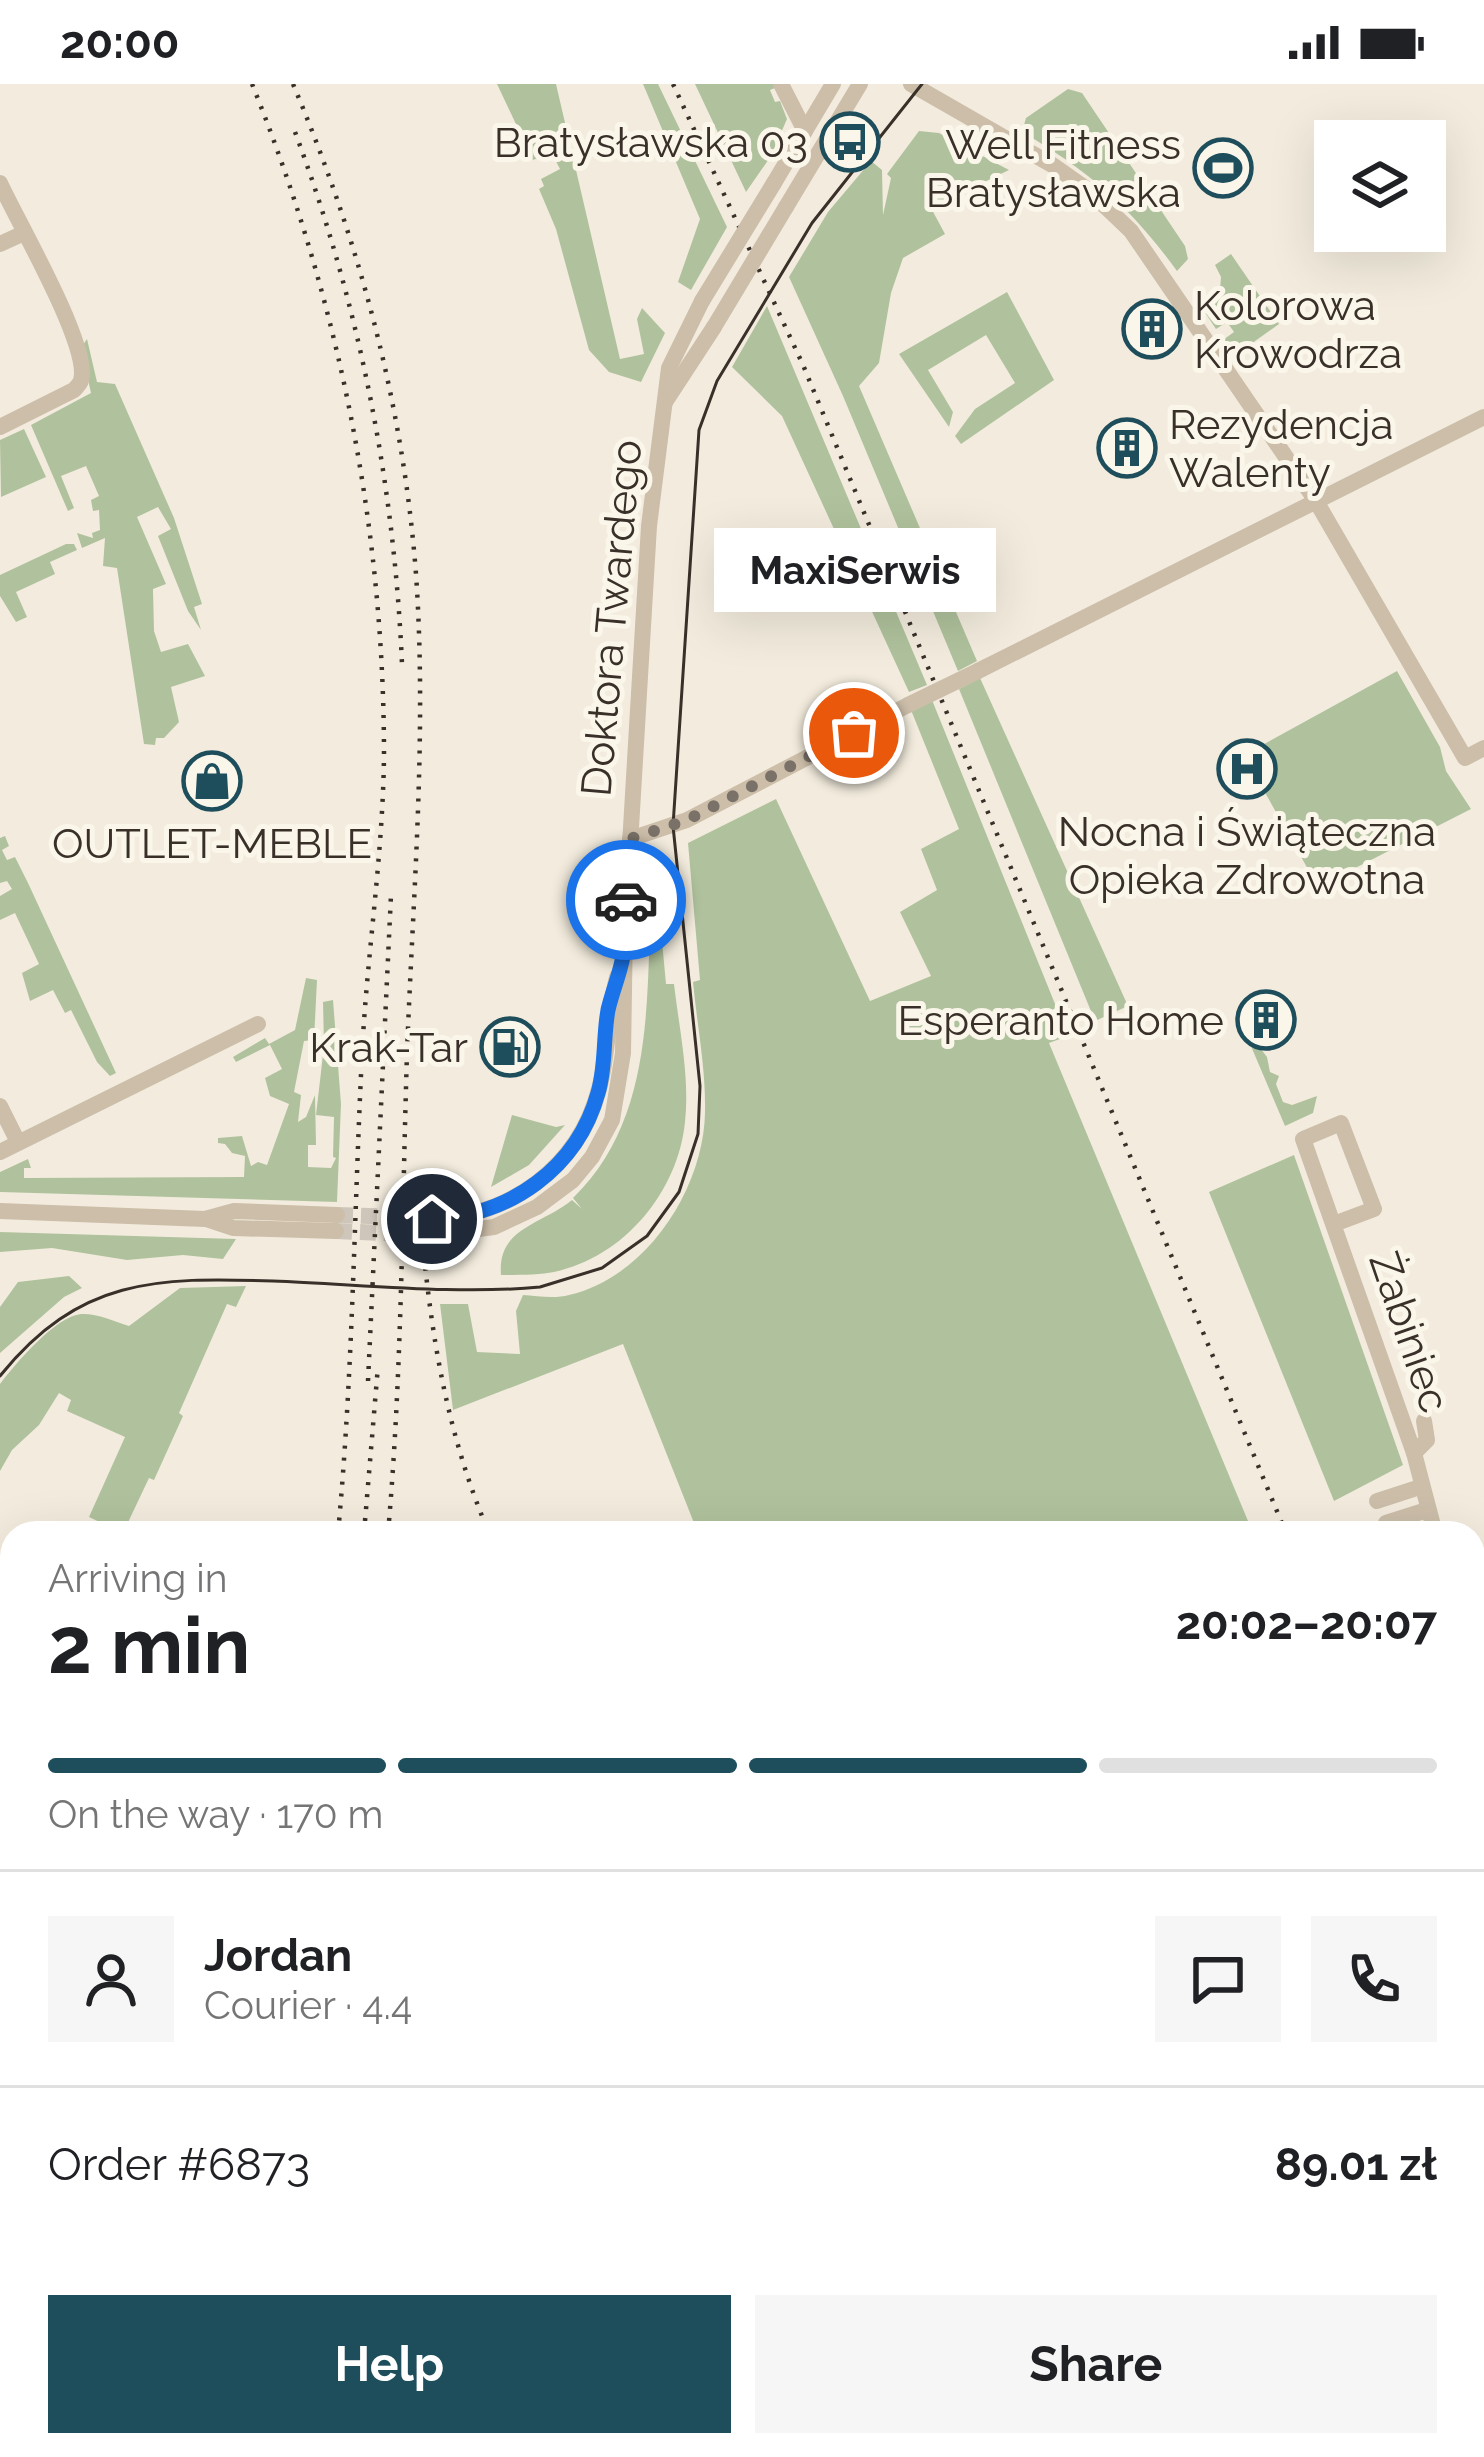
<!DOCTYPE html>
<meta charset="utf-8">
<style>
body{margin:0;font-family:Raleway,sans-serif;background:#f6f6f6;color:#202124;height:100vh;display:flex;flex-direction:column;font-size:45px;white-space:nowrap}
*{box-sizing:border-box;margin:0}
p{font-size:39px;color:#757577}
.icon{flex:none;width:66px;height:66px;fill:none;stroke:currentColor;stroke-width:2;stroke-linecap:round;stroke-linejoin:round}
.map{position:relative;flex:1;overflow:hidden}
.side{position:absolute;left:0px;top:1437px;width:1485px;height:936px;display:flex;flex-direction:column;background:#fff;border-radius:36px 36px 0 0;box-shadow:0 12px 48px #0002}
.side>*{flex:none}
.fabs{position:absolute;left:1314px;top:36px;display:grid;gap:24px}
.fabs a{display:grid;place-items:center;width:132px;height:132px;border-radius:0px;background:#fff;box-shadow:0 12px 48px #0002;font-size:60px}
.pin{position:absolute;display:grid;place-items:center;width:102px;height:102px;color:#fff;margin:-51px;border:6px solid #fff;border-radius:50%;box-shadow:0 3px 12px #0007}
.courier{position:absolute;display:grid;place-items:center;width:120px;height:120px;margin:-60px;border:9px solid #1a73e8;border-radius:50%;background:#fff;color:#222;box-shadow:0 3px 15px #0007}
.bubble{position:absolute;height:84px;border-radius:0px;background:#fff;box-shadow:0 12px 48px #0002;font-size:39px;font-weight:700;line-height:84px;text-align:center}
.head em{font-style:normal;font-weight:700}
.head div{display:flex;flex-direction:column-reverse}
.head{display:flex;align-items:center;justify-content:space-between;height:204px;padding:0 48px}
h1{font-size:78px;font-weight:700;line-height:90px}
.bar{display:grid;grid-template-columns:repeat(4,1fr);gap:18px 12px;align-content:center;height:144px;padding:0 48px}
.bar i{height:15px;border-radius:9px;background:#e0e0e0}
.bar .active{background:#1e4d5b}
.bar p{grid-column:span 4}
.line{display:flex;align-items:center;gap:30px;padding:0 48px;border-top:3px solid #e0e0e0}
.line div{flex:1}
.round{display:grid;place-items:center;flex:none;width:126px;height:126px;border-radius:0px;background:#f6f6f6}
.primary-button{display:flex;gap:24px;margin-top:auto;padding:24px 48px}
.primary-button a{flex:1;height:138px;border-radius:0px;background:#1e4d5b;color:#fff;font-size:48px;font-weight:700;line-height:138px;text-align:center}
.primary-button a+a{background:#f6f6f6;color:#202124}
.status{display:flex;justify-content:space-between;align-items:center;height:84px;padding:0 60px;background:#fff;direction:ltr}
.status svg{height:33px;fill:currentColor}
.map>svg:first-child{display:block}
</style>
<div class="status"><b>20:00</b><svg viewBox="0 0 49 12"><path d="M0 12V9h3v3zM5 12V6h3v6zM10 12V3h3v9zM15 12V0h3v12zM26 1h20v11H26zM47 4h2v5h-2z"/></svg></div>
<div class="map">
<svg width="1484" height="2373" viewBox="0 0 1484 2373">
<rect width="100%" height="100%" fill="#f3ecde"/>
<!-- green -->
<g fill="#b0c29d">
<path d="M497 0H556L620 275 644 270 637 235 642 224 665 249 641 298 609 288 589 266 556 145 539 105 544 102 541 95 560 85 551 68 533 76Z"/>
<path d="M643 0H658L727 143 691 206 678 198 700 135Z"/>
<path d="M695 0H774L775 4 770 6 775 18 780 17 787 35 771 72 746 108Z"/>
<path d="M1068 5 1082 9 1185 162 1188 175 1177 187C1131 124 1091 88 1022 48L1026 34Z"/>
<path d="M919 47 939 49 1009 86 931 124 945 150 903 174 891 209 879 279 859 302 977 577 958 587 843 312 789 193 828 128 871 77 882 86 883 131 891 94 887 90Z"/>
<path d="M1231 170 1279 240 1234 272 1223 256 1234 248 1227 238 1216 245 1202 224 1220 206 1221 193 1215 181Z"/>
<path d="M1007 208 1054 296 961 360 955 352 975 325 1015 299 986 251 928 286 953 328 949 343 899 270Z"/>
<path d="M767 222 927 601 909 608 782 332 732 283Z"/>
<path d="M87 255 97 298 115 300 174 434 202 520 194 523 201 546 188 527 158 452 171 445 158 423 137 433 166 500 153 505 154 547 161 568 188 560 205 592 171 603 179 638 164 654H156L155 661 144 660 117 484 103 482 105 454 82 464 77 449 93 454 92 449 100 446 99 426 93 427 91 416 99 412 86 382 61 392 74 424 68 427 31 341 91 309 81 264Z"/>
<path d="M24 345 46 393 1 413 0 356Z"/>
<path d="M66 460H74L77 466 50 478 55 490 16 508 27 533 16 538 0 512V491Z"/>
<path d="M1397 587 1440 663 1446 687 1471 725 1318 803 1244 671Z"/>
<path d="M980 594 1128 922 1095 937 959 605Z"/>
<path d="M932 616 1068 952 1049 959 1253 1449H698L623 1260 453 1326 440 1220H468L477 1268 520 1270 516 1227 523 1211C537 1212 555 1215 569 1211 647 1193 704 1104 705 1028 706 985 697 941 693 898L700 896 688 759 776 715 870 917 931 892 900 828 937 806 921 765 959 745 911 626Z"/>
<path d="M5 752 9 762 2 766 7 776 15 773 28 799 116 989 110 992 97 978 71 926 65 929 53 906 30 917 22 889 39 880 15 829 0 836V812L12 805 7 797 0 799V754Z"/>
<path d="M656 793 666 900H674C679 944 690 993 685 1038 678 1108 624 1173 554 1188 541 1191 518 1191 501 1191 497 1144 541 1141 572 1116L582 1125 573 1114C659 1031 645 904 652 794Z"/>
<path d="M306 894 317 896 314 956 304 957 294 1008 301 1011 298 1038 306 1033 315 1011 316 1061H308V1083L331 1084 336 1074 333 1073 334 1033 316 1031 324 962 323 918 333 916 341 1020 337 1118 0 1108V1088L28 1075 31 1084H24V1094L244 1093 245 1072 232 1069 225 1060 218 1059V1054L242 1052 251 1082 258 1078 267 1081 289 1020 270 1012 265 994 282 985 270 961 236 978 233 973 265 954 269 960 295 946Z"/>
<path d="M1248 922 1245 931 1253 949 1261 952 1258 961 1267 973 1270 988 1279 992 1276 1000 1283 1018 1292 1021 1317 1012 1313 1029 1285 1042 1236 927Z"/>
<path d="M512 1031 556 1043 565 1041 529 1081 491 1103Z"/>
<path d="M1294 1071 1403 1381 1334 1417 1209 1108Z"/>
<path d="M0 1148 236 1155 223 1175 183 1171 127 1176 52 1164 0 1168Z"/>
<path d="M69 1192 82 1204 64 1213 0 1269V1223L18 1198Z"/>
<path d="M246 1202 236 1223 227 1220 179 1329 183 1332 154 1396 149 1394 123 1449H108L110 1443 89 1433 125 1353 67 1327 71 1316 59 1309 39 1341 12 1366 0 1387V1300C16 1279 56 1232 81 1230 96 1229 114 1237 129 1242L180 1204Z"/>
<path d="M1473 1981 1484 2009V2142L1473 2144Z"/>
<path d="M717 2361H953L954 2373H725Z"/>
</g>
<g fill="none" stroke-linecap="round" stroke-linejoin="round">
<!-- minor-tunnel -->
<g stroke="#cec6ba" stroke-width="16" stroke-dasharray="16 8" stroke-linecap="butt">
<path d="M337 1131 432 1134"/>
<path d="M336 1147 432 1151"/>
</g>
<!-- minor -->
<g stroke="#ccbea9" stroke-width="16">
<path d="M781 0 805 47"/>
<path d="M911 0 1054 82 1088 106 1131 147 1316 417 1465 674 1484 664"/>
<path d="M0 99C19 140 83 250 82 290 81 300 80 299 74 306L0 343"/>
<path d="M774 99 833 0"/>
<path d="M786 123 860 0"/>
<path d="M0 160 24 149"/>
<path d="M665 318 714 243"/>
<path d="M978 587 1484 333"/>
<path d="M630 755 687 736 908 621"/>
<path d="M0 1022 18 1058"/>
<path d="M0 1068 258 940"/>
<path d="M0 1127 205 1135 234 1127 337 1131"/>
<path d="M432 1134C511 1133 579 1082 599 1005 609 968 607 930 617 893"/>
<path d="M206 1135 233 1144 336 1147"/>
<path d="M1334 1140 1374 1125 1341 1039 1303 1055 1414 1369 1435 1449"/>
<path d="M432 1151 494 1143 537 1123 573 1096 592 1073 612 1036 623 969 625 844 649 442 669 284 702 217"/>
<path d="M1414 1369 1427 1356 1424 1337"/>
<path d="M1377 1417 1420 1403"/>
<path d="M1386 1439 1427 1426"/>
<path d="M1473 1568 1484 1602"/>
<path d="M1473 1638 1484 1635"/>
<path d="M1473 1676 1484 1673"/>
<path d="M1479 1713 1484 1711"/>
<path d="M0 1987 12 1993"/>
<path d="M1473 2201 1484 2199"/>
<path d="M218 2361 222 2373"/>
<path d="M336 2361 339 2373"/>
<path d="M672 2361 689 2373"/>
<path d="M1122 2361 1124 2373"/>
<path d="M1327 2361 1329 2373"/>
<path d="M1417 2361 1419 2373"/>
<path d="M507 2373 540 2361"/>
</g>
<!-- tram -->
<path stroke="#393029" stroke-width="3" d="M0 1292C79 1194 156 1193 273 1197 358 1200 456 1211 540 1203L602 1184 647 1152 679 1108 698 1050 700 1002 673 742 699 346 717 297 812 139 922 0"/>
<!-- rail -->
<g stroke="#393029" stroke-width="4.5" stroke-dasharray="3 9" stroke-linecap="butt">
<path d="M252 0C338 213 384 442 384 671 383 771 367 870 362 970 354 1130 353 1289 338 1449"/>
<path d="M293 0C359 157 403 319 416 490 427 649 413 810 407 969 402 1129 402 1290 388 1449"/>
<path d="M673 0 803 281 1286 1449"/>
<path d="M295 48C359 220 394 397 402 580"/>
<path d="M417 1088C426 1214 439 1332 489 1449"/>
<path d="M368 1297 391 811"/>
<path d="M364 1449 378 1282"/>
<path d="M1473 1877 1484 1903"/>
<path d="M1473 2155 1484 2153"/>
<path d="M1473 2177 1484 2175"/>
<path d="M106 2373 111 2361"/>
<path d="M141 2373 145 2361"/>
<path d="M626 2373 656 2361"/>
<path d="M659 2373 689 2361"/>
</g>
<!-- minor-bridge -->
<g stroke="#ccbea9" stroke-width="16">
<path d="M702 217 774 99"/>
<path d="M714 243 786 123"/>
<path d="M908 621 978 587"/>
</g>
</g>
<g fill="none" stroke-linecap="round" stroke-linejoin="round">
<!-- done -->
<path stroke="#7a7268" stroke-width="12" stroke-dasharray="0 21.6" d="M626 816 630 755 687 736 854 649"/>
<!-- route -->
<path stroke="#1a73e8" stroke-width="15" d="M432 1135C509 1132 577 1085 598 1009 606 982 603 953 608 926 612 908 620 890 623 872 627 854 625 834 626 816"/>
</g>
<!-- icons -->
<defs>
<symbol id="bus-ring" viewBox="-11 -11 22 22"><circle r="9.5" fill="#faf6ea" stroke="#1e4d5b" stroke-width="1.5"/><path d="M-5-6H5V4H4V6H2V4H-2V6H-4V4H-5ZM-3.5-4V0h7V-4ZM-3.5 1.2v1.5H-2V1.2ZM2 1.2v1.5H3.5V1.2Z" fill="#1e4d5b"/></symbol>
<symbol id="stadium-ring" viewBox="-11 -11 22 22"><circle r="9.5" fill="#faf6ea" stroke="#1e4d5b" stroke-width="1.5"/><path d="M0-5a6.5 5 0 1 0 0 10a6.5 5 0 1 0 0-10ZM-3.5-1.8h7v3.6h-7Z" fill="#1e4d5b"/></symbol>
<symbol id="building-ring" viewBox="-11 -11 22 22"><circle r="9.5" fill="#faf6ea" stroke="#1e4d5b" stroke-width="1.5"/><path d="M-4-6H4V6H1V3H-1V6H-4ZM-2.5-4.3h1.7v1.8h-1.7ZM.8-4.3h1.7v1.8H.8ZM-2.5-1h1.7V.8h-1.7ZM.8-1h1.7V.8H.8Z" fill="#1e4d5b"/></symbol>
<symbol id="hospital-ring" viewBox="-11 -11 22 22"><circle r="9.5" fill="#faf6ea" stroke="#1e4d5b" stroke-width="1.5"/><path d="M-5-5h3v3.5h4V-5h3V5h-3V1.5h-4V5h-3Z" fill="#1e4d5b"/></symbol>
<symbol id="shop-ring" viewBox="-11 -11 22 22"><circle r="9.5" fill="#faf6ea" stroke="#1e4d5b" stroke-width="1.5"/><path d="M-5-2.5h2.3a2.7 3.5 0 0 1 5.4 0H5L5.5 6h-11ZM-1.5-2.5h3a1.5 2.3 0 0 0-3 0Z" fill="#1e4d5b"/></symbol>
<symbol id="fuel-ring" viewBox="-11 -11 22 22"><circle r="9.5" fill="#faf6ea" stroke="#1e4d5b" stroke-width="1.5"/><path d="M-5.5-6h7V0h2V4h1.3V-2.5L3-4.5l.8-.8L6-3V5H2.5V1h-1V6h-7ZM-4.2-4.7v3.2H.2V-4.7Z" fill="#1e4d5b"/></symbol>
</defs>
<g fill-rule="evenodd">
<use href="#bus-ring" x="817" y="25" width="66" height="66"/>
<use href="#stadium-ring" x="1190" y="51" width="66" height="66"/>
<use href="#building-ring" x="1119" y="212" width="66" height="66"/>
<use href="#building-ring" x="1094" y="331" width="66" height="66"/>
<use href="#hospital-ring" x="1214" y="652" width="66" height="66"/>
<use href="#shop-ring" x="179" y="664" width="66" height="66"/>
<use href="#building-ring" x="1233" y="903" width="66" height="66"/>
<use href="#fuel-ring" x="477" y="930" width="66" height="66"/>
</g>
<g text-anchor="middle" stroke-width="10" stroke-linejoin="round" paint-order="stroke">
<!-- poi labels -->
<g font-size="42" fill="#393029" stroke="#faf6ea" text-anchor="end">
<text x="808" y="73">Bratysławska 03</text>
<text x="1181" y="75">Well Fitness<tspan x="1181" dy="48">Bratysławska</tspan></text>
<text x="1194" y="236" text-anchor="start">Kolorowa<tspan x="1194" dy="48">Krowodrza</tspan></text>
<text x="1169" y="355" text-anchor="start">Rezydencja<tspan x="1169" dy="48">Walenty</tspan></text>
<text x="1247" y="762" text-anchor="middle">Nocna i Świąteczna<tspan x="1247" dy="48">Opieka Zdrowotna</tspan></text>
<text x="212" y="774" text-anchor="middle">OUTLET-MEBLE</text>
<text x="1224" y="951">Esperanto Home</text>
<text x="468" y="978">Krak-Tar</text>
</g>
<!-- street labels -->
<g font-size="42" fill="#393029" stroke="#faf6ea">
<text transform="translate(611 534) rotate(-85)" y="15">Doktora Twardego</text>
<text transform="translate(1410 1248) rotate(71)" y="15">Żabiniec</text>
</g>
</g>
</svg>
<div class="fabs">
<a><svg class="icon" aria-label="layers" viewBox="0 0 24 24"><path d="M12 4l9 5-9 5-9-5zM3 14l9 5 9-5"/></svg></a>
</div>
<div class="pin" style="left:854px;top:649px;background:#ea580c"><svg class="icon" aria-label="bag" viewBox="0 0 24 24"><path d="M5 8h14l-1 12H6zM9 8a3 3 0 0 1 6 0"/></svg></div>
<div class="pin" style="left:432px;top:1135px;background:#1f2937"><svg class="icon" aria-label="home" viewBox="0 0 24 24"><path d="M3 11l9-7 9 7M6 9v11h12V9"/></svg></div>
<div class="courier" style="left:626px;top:816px"><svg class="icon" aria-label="car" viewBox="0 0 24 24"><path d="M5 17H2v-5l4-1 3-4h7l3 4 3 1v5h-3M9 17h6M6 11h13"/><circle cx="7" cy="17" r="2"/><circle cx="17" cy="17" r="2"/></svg></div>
<div class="bubble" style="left:714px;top:444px;width:282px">MaxiSerwis</div>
<section class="side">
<div class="head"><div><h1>2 min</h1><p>Arriving in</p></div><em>20:02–20:07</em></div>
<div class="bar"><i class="active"></i><i class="active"></i><i class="active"></i><i></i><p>On the way · 170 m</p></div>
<div class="line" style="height:216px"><a class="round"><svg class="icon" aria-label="person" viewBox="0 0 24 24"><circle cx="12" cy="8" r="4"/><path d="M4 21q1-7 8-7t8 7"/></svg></a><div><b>Jordan</b><p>Courier · 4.4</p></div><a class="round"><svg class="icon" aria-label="chat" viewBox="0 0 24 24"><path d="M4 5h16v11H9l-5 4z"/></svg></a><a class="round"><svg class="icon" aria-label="phone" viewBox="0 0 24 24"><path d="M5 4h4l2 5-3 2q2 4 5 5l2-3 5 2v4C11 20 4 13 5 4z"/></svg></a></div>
<div class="line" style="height:156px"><div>Order #6873</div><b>89.01 zł</b></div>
<div class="primary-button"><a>Help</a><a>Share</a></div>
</section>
</div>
